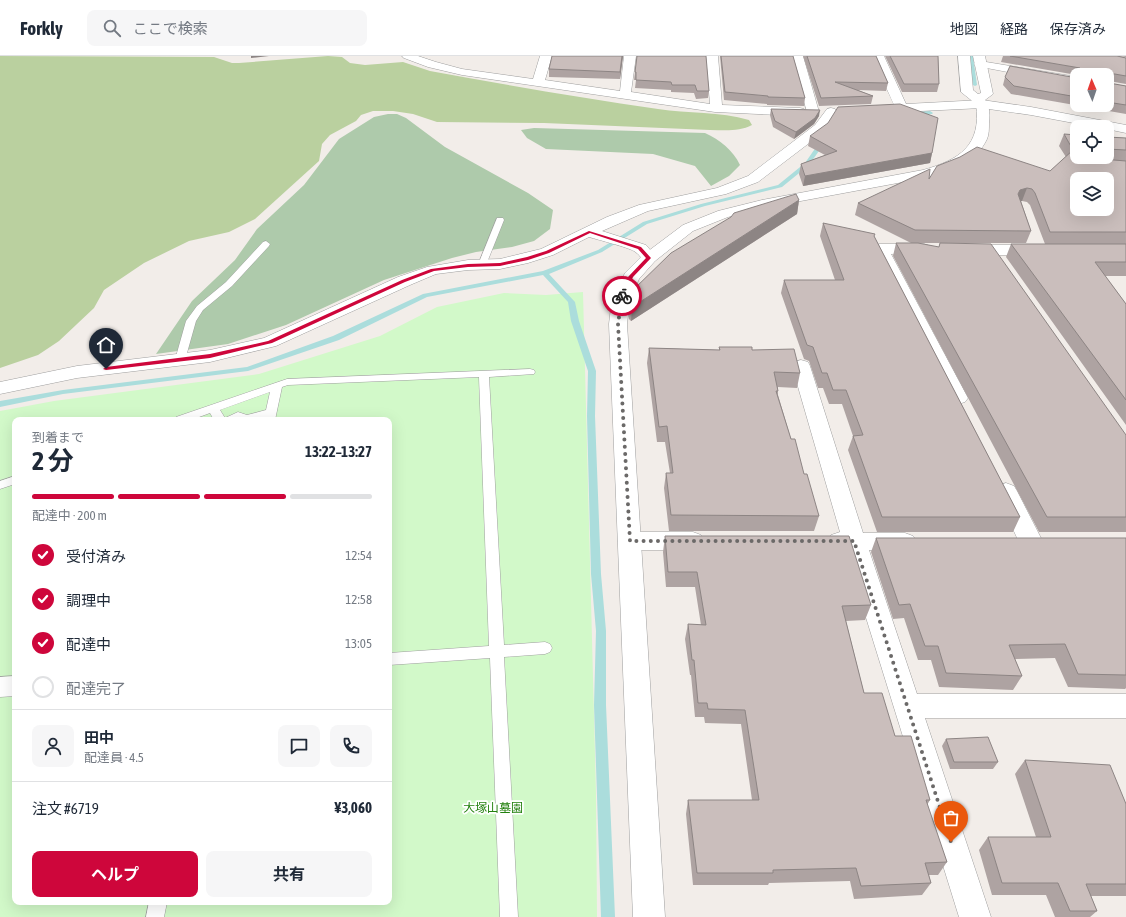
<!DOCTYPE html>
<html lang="ja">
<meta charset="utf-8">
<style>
body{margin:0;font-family:"Asap Condensed","Noto Sans JP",sans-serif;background:#f6f6f7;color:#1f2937;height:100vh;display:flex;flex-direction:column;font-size:15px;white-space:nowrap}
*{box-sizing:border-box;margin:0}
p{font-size:13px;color:#747a83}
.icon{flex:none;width:22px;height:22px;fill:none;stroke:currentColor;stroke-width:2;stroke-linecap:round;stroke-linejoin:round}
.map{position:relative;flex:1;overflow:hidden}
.drawer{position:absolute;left:12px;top:361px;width:380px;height:488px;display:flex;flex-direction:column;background:#fff;border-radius:8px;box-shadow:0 4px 16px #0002}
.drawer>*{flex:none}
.needle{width:26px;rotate:358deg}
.fabs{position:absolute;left:1070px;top:12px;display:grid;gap:8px}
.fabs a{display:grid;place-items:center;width:44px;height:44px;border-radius:8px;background:#fff;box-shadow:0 4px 16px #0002;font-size:20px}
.pin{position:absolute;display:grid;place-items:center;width:34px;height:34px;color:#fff;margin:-41px -17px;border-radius:50% 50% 50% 0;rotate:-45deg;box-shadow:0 0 4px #0007}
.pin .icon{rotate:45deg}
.courier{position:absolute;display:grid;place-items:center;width:40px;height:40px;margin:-20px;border:3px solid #ce063b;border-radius:50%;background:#fff;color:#222;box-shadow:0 1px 5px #0007}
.overview em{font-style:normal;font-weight:700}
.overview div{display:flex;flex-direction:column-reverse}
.overview{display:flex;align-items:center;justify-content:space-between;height:68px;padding:0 20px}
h1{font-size:26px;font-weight:700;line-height:30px}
.bar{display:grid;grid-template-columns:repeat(4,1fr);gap:6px 4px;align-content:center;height:48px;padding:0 20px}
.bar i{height:5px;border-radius:3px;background:#e0e1e3}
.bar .selected{background:#ce063b}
.bar p{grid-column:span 4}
.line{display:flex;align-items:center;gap:10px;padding:0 20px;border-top:1px solid #e0e1e3}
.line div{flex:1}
.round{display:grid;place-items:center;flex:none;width:42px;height:42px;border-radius:8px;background:#f6f6f7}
ol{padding:0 20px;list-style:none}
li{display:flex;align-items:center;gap:12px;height:44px}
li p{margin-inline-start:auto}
li .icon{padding:4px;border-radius:50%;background:#ce063b;color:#fff;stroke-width:4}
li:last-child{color:#747a83}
li i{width:22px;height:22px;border:2px solid #e0e1e3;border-radius:50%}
.cta{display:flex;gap:8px;margin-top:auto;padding:8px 20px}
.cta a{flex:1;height:46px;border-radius:8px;background:#ce063b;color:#fff;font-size:16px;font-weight:700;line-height:46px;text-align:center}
.cta a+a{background:#f6f6f7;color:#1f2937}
header{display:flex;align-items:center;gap:24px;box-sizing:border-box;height:56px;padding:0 20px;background:#fff;border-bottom:1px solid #e0e1e3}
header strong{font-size:19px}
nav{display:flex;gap:22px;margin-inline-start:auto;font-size:14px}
.search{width:280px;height:36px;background:#f6f6f7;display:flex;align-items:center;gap:10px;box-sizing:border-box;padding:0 14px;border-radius:8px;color:#747a83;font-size:15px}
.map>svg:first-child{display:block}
</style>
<header>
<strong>Forkly</strong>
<div class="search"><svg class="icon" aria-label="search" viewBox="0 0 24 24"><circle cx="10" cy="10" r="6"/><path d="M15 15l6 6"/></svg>ここで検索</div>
<nav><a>地図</a><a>経路</a><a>保存済み</a></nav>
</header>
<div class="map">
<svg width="1126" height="861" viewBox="0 0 1126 861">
<rect width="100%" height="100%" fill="#f2ede9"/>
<!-- forest -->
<path fill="#bad09f" d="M0 0 214 1 232 7H239L328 0 342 1 350 7 365 9 403 6 430 15C506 29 582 42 658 53 688 58 720 55 749 64L752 69C739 76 724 74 710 74L544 67 437 66 413 58 393 55H373L361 59 356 65 330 79 322 88 319 105 255 163 229 176 189 185 144 207 104 234 94 252 59 285 38 299 0 312Z"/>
<!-- cemetery -->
<g fill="#aecaab">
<path d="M388 58H397L406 62 445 91 528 137 553 154 550 173 534 185 512 191 476 196 452 202 384 224 286 269 228 288 156 298 192 245 235 204 257 173 304 129 339 83 374 61Z"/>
<path d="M534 72 705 77C720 84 733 94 740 109L729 120 711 130 695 110 653 98 546 93 527 82 521 74Z"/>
</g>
<!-- park -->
<path fill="#d2f9c9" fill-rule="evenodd" d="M583 236 596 737 597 861H0V355L54 345 259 318 380 280 437 251 504 237 546 239ZM15 364H389V846H15Z"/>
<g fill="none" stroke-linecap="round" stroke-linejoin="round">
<!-- stream -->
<g fill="#abdddc" fill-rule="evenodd">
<path d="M969 0H973L977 29 975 30 973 29Z"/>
<path d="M930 55 933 57 932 58 913 60 910 58 913 56Z"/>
<path d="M823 83 826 85 809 109 782 131 705 150 647 168 602 196 549 218 575 246 579 265 596 315 595 360 601 518 606 575V649L615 861H601L594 649 596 575 591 518 587 360 588 315 571 265 568 246 543 219 427 241 339 284 248 315 63 338 0 351V345L63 334 247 311 333 280 423 238 543 215 598 194 643 166 701 148 778 129 805 107 821 84Z"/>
</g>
<defs>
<g id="service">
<path d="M497 162H503L504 164 486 209 485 211H479L478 209Z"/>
<path d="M266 185 270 188 269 190 232 230 203 254 196 265 185 304 180 307 176 306 175 304 186 265 197 250 226 226 263 186Z"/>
<path d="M530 313 534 314 535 316 534 318 489 321 504 589 545 586 550 588 552 592 550 596 545 598 504 601 518 861H500L490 602 389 609V597L489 590 479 321 288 329 282 331 275 364H265V361L255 364H214L210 357 191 364H174L176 361 287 323ZM270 336 266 354 247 359 238 356 225 362 220 354Z"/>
<path d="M15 420V428L0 433V425Z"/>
<path d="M15 620V640L0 641V621Z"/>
<path d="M149 846H167L164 861H146Z"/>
</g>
<g id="minor">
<path d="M402 0H418L436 6 462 13 533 23 540 0H552L545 24 620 35 624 0H636L631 36 710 48 706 0H718L722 49 800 52 804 53 806 56 804 59 800 60 715 56 462 19 428 11 404 2Z"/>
<path d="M791 0H803L819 56 817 59H809L807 56Z"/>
<path d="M872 0H884L906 48 982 44 1031 51 1126 69V77L1107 73V71H1095L1031 59 982 52 880 57 876 56 874 53 876 50 894 49Z"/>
<path d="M980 5 1077 21V29L976 10 974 8 976 6Z"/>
<path d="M831 52 835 53 837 56 825 75 758 126 726 138 648 155 602 175 646 189 657 202 655 205C641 209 644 201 634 195 627 191 599 184 589 181L553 199 528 207 500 213 468 214 436 218 410 229 276 290 210 306 77 322 0 338V326L77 310 210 294 264 282 398 221 427 211 468 204 500 203 541 193 607 161 639 149 717 132 748 120 815 69 827 53Z"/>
<path d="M880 188H924L930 190 932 193 930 196 891 198 968 342 965 346 958 348 951 346 948 342 872 193 874 190Z"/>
<path d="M966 189H1038L1044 191 1046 194 1044 197 1038 199H966L960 197 958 194 960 191Z"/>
<path d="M801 304 808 306 810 310 863 477H905L913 480 917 486 913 492 905 495 869 494 917 638H1126V662H925L991 861H959L845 494 831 491 827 485 831 479 840 476 792 310 794 306Z"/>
<path d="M1006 427 1014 430 1017 435 1043 486 1039 492 1031 495 1023 492 1019 486 995 435 998 430Z"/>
<path d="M630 476H693L701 479 705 485 701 491 693 494H630L622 491 618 485 622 479Z"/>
</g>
<path id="tertiary" d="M958 0H970L973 34 978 38 981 37 973 0H985L993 38 985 44C990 51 990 59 989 67 989 72 989 79 987 83 977 105 952 114 930 121L763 152 728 161 693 175 655 205 639 223 630 243 627 268 665 861H633L609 268 612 243 625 217 643 199 683 169 718 155 762 144 923 114C959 104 982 90 976 48L961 36Z"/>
</defs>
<!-- service casing -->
<use href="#service" stroke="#9f9f9f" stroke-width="1"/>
<!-- minor casing -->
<use href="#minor" stroke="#9f9f9f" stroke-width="1"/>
<!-- tertiary casing -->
<use href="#tertiary" stroke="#9f9f9f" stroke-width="1"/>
<!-- service -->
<use href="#service" fill="#fff" fill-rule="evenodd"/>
<!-- minor -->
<use href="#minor" fill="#fff" fill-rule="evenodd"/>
<!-- tertiary -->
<use href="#tertiary" fill="#fff" fill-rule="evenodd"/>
</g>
<!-- wall -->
<g fill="#aea3a2">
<path d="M623 0 620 23 549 21V13Z"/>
<path d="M637 0 709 35 708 42 696 43 694 37 671 36V34L635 32 636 24H634Z"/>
<path d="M720 0H793L805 42 804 50 767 49V48L724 44Z"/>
<path d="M803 0H876L888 27 886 35 858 34 873 40 871 48 819 50Z"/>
<path d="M885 0H938L939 28 937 36H902Z"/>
<path d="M1003 0H1126V1L1119 0 1126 2V28L1109 25V27L1126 30V58L1011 38 1003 29 1005 21 1077 22V49H1107V19H1077L1001 6Z"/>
<path d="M771 53 819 60 814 68 794 83 773 71 770 59Z"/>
<path d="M1064 78 1077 101H1107V81L1126 82V220H1105L1126 248V369L1006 201 1011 188H1045L1030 149 1027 146 1022 145H1021L1031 175 1026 187H912L1126 379V476H1039L893 200 896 187H911L855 159 858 147 929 123 1050 115 1066 101 1059 90Z"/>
<path d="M810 80 932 97 930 107 803 130 799 118 801 108 825 99 808 90Z"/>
<path d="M799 144 797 158 631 265 629 263 630 248Z"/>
<path d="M823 167 874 180 1020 461 1013 476H877L848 394 853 380 842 348H829L823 332H818L809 305 804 303 781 237 784 224H835L820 180Z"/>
<path d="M719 291 752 294 800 317 797 332 778 331V339L791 383 819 460 814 475H669L664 432 666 417H670L665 386H657L647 307 649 292 719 294Z"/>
<path d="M665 480 871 549 865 564 846 565 864 637 895 680 930 744 927 749 947 806 938 819H929L931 827 922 839 854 843 850 825 769 827 768 829H693L686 758 688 744H752L741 668 705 667 704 661H695L691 619H690L685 583 688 568 701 569 695 531H666L663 496Z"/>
<path d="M876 482H1126V632L1125 633 1068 631 1055 602 1015 603 1022 620 1013 634 939 631 931 604H918L904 562 893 563 871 496Z"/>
<path d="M946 683 998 706 993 713H950L942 690Z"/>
<path d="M1025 704 1126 748V840H1091L1097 855 1090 861H1055L1046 839H992L979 794 988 781H1036L1015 718Z"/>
</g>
<!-- shaded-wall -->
<g fill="#8d8584">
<path d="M251 0H269L251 2Z"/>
<path d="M622 0H623L620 23V16Z"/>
<path d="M820 54 819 60 814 68 794 83 796 76Z"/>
<path d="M1077 93V101H1078L1077 104 1074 96Z"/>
<path d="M932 97 930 107 803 130 805 120Z"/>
<path d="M1027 132 1022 145 1016 146 1018 138 1020 134Z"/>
<path d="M799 144 797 158 631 265 632 251Z"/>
</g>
<!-- building -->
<g fill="#cabebc" stroke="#8d8584" fill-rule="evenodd">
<path d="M552 0H622L620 16 549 13Z"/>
<path d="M637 0H706L709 35H697L695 29H672L671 26 636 24V16H635Z"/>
<path d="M721 0H793L805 42 768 41V40L725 36Z"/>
<path d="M807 0H876L888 27 835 26 873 40 821 42Z"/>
<path d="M890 0H938L939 28H904Z"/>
<path d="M1010 0H1117L1126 2V20L1109 17V27L1126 30V49L1107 46V19H1081V13L1080 12Z"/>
<path d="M1010 10 1077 22V41L1014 30 1005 21Z"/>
<path d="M900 48 938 62 932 97 805 120 801 108 837 95 810 80 828 67 838 51Z"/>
<path d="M771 53 820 54 815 62 796 76 775 65Z"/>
<path d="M1064 78 1077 79V93L1074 96 1077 101 1126 105V176H1050L1035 137 1032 133 1027 132 1020 134 1018 138 1031 175 915 174 858 147 930 113 929 123 937 110 960 101 977 91 1050 115 1073 94ZM1077 123H1107V153H1077Z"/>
<path d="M1107 81 1126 82V94L1107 93Z"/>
<path d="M796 138 799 144 632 251 630 248 632 235 671 197 731 161 734 157Z"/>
<path d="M823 167 875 178 874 180 1020 461H882L853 380 863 379 846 334H833L827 317H822L813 291 807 289 784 224H844Z"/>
<path d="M896 187H918L939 191 940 187 991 188 1126 379V461H1047Z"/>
<path d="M1011 188H1126V206H1095L1126 248V344Z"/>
<path d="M719 291H752V294L794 293 800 317 774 316 778 335H776L791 383H795L804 418H807L819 460 671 459 666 417H673L667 370 659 371 649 292 720 294Z"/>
<path d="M665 480H849L871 549 842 550 864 637H882L895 680H911L930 744H926L947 806 925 807 931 827 861 830 856 812 773 814V817H697L688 744H759L745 654 708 653 707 647H698L694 604H692L688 568 706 569 697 516H668Z"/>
<path d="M876 482H1126V619L1078 618 1065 588 1009 589 1022 620 946 617 938 590H925L910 548 899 549Z"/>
<path d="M988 681 998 706H954L946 683Z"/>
<path d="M1025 704 1110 709 1126 748V828H1086L1097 855H1070L1058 827H1002L988 781H1051Z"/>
</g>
<!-- route -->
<path fill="#ce063b" d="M589 175 641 191 651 202 633 221 624 242 620 240 628 221 646 202 638 193 590 177 549 197 528 204 500 210 468 211 434 215 405 226 272 287 210 302 106 314 103 313 106 311 210 298 268 285 402 224 431 213 468 208 500 207 527 201 546 195Z"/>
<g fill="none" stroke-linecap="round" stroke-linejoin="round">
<!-- done -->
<path stroke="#6b6968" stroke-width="4" stroke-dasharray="0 7.2" d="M622 240 618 268 630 485H854L951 786"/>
</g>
<g text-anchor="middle" stroke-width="3.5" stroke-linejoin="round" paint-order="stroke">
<!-- near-park labels -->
<g font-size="12" fill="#24810f" stroke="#fff">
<text x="493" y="756">大塚山墓園</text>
</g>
</g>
</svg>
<div class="fabs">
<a><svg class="needle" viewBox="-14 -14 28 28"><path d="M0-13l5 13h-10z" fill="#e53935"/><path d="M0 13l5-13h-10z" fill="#747a83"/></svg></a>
<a><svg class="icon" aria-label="locate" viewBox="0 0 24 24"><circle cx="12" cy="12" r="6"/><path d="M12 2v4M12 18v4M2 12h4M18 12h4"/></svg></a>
<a><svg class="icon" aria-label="layers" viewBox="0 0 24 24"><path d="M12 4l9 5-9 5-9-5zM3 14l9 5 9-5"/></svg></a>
</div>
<div class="pin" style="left:951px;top:786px;background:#ea580c"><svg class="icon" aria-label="bag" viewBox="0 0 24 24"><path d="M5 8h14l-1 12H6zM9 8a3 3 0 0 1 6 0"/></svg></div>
<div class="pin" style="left:106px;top:313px;background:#1f2937"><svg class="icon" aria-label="home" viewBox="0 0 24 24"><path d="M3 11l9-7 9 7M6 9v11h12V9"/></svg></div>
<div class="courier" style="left:622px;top:240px"><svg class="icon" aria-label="bike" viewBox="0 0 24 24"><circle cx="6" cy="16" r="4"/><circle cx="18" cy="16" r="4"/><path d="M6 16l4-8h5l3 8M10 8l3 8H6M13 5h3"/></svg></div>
<section class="drawer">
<div class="overview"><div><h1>2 分</h1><p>到着まで</p></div><em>13:22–13:27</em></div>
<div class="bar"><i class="selected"></i><i class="selected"></i><i class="selected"></i><i></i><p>配達中 · 200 m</p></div>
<ol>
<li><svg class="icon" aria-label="check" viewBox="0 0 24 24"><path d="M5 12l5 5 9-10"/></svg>受付済み<p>12:54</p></li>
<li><svg class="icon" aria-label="check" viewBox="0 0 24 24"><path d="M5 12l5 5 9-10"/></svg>調理中<p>12:58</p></li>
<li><svg class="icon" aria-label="check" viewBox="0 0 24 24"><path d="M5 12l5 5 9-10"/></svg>配達中<p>13:05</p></li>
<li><i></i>配達完了</li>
</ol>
<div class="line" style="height:72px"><a class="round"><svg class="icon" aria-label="person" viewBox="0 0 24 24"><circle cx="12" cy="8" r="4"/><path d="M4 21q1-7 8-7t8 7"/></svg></a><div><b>田中</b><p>配達員 · 4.5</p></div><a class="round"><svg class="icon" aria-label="chat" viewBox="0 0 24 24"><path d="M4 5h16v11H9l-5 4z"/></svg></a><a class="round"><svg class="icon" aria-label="phone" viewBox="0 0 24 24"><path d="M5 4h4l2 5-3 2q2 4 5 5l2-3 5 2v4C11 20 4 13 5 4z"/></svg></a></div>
<div class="line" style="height:52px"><div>注文 #6719</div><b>¥3,060</b></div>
<div class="cta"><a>ヘルプ</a><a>共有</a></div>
</section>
</div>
